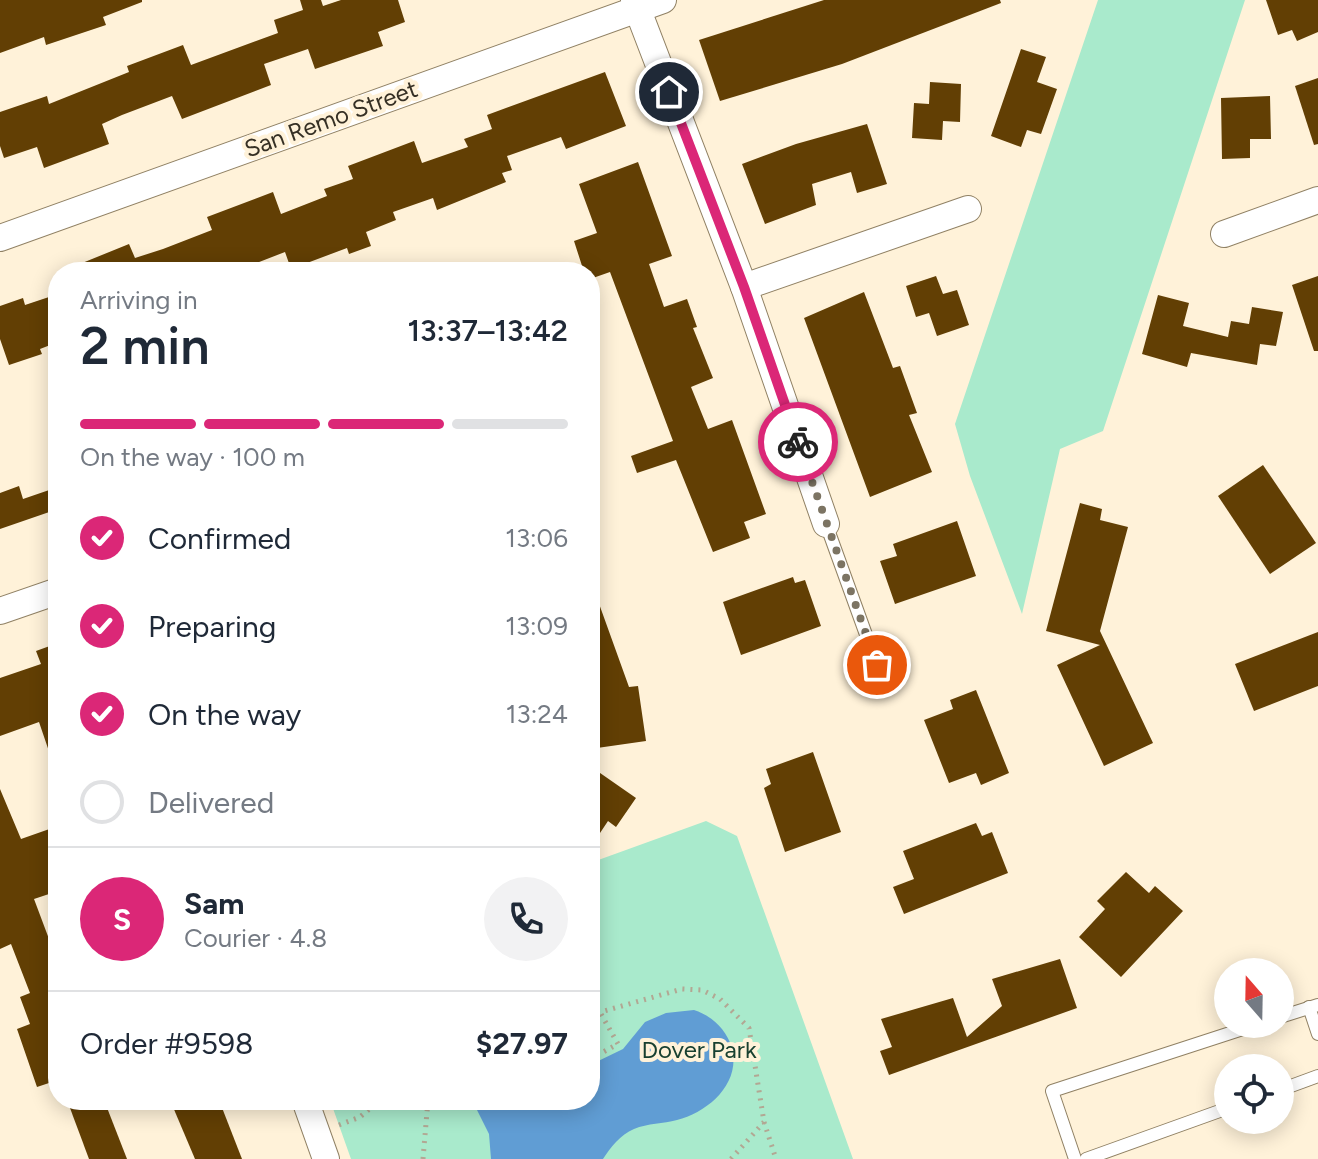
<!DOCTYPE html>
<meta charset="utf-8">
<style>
body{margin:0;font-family:Figtree,sans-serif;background:#f2f2f3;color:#1f2937;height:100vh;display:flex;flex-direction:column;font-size:30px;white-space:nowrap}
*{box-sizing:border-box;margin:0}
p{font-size:26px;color:#747a83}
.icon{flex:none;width:44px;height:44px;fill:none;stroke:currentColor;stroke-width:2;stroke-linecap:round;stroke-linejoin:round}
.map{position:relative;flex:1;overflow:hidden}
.sheet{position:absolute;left:48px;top:262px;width:552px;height:848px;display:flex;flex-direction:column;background:#fff;border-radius:32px;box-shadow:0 4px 20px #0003}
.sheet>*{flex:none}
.needle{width:52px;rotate:340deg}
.controls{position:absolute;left:1214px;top:958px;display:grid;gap:16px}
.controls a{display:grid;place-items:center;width:80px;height:80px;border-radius:50%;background:#fff;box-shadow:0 4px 20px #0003;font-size:40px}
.pin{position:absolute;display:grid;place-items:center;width:68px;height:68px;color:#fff;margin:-34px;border:4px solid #fff;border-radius:50%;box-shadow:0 2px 8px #0007}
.courier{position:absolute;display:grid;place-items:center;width:80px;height:80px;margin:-40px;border:6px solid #db2777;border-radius:50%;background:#fff;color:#222;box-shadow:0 2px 10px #0007}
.summary em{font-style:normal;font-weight:600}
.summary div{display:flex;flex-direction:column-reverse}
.summary{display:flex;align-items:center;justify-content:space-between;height:136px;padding:0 32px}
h1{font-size:52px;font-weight:600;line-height:60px}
.bar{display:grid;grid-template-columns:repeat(4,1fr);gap:12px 8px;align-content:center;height:96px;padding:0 32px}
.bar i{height:10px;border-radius:6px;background:#e0e1e3}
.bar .current{background:#db2777}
.bar p{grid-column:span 4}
.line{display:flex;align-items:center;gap:20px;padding:0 32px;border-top:2px solid #e0e1e3}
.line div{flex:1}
.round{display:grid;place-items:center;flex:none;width:84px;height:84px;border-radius:42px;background:#f2f2f3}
ol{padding:0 32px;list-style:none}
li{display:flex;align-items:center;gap:24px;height:88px}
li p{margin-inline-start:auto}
li .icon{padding:8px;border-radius:50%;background:#db2777;color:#fff;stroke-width:4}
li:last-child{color:#747a83}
li i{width:44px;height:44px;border:4px solid #e0e1e3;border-radius:50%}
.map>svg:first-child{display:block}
</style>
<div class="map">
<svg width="1318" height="1159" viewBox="0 0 1318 1159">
<rect width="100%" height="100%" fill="#fff2d9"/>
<!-- green -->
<g fill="#a9eacc">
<path d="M1098 0H1245L1103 431 1060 449 1022 614 970 476 955 424Z"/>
<path d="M706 821 737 836 853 1159H351L330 1100H590V863Z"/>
</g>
<!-- water -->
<path fill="#609dd4" d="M694 1010C712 1016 726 1029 732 1048 741 1084 708 1112 677 1120 663 1124 648 1123 634 1129 620 1135 611 1147 603 1159H491L489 1134 472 1100H590V1065L623 1049 645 1022 666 1013Z"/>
<!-- building -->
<g fill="#623f04">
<path d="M0 0H142V2L103 17 106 25 46 45 44 37 0 53Z"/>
<path d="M300 0H321L323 6 341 0H398L405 22 378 32 383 46 315 69 308 49 264 64 271 85 182 119 172 96 122 115 102 124 109 144 44 168 37 147 4 158 0 146V112L47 96 49 104 129 72 127 66 183 45 191 65 278 33 274 20 303 10Z"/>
<path d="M824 0H1000L1001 3 842 64 720 101 699 40Z"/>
<path d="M1266 0H1318V32L1297 41 1292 30 1278 35Z"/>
<path d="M1021 49 1046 57 1037 82 1057 89 1041 134 1027 130 1021 147 991 136Z"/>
<path d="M605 72 626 126 566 149 561 137 507 156 512 170 502 173 506 182 437 210 433 198 393 212 396 220 366 232 371 246 349 254 347 248 291 269 285 252 233 272H60L129 244 135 258 163 249 212 230 207 217 273 192 281 214 327 196 324 189 353 179 348 166 414 141 422 163 468 147 464 139 492 129 487 115Z"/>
<path d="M1318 78V144L1314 145 1295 86Z"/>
<path d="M930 82 961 84 960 122 943 121 942 140 912 138 914 103 929 104Z"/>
<path d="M1270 96 1271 139H1250V158L1222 159 1221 98Z"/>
<path d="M867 124 887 184 857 193 851 172 812 184 816 205 765 224 742 164 796 144Z"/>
<path d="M638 162 672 256 649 264 664 307 687 299 697 327 693 328 713 378 691 387 708 429 732 420 766 514 744 522 750 538 713 552 676 460 637 473 631 456 673 441 610 272 590 279V272H584L574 241 597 233 579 184Z"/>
<path d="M936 276 943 294 957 290 969 325 937 336 929 313 916 317 906 286Z"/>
<path d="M1318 276V351H1314L1292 285Z"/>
<path d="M864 292 893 368 900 366 917 413 909 415 932 472 870 497 804 318Z"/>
<path d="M58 294V342L40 349 42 354 9 365 0 339V306L23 298 25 305Z"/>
<path d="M1158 295 1189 303 1183 326 1228 337 1231 321 1249 324 1252 307 1283 312 1276 346 1260 344 1257 365 1191 353 1187 367 1142 354Z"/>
<path d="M1263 465 1316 543 1270 574 1218 496Z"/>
<path d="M19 486 23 499 58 487V509L0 529V493Z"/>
<path d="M1080 503 1102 509 1100 520 1128 527 1100 631 1153 743 1104 766 1057 665 1100 645 1046 631Z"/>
<path d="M957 521 976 576 895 604 880 561 897 556 893 544Z"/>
<path d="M793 577 795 583 805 580 821 626 741 655 723 602Z"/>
<path d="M593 587 629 687 638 686 646 741 590 749V588Z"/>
<path d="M1318 632V686L1254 711 1235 664Z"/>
<path d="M58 643V768L55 769 39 722 0 736V678L41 664 36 651Z"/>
<path d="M976 690 1009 773 981 785 976 773 949 783 924 720 953 709 950 700Z"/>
<path d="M813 752 841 832 785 852 764 788 771 784 766 769Z"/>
<path d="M590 766 636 798 616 827 608 821 590 848Z"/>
<path d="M0 789 21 839 58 826V891L34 899 58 963V1080L37 1087 17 1029 30 1024 20 997 30 993 11 944 0 949Z"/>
<path d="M976 823 982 836 992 832 1008 873 904 914 893 887 914 879 903 851Z"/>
<path d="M1126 872 1149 893 1155 886 1183 911 1121 977 1079 937 1105 909 1097 901Z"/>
<path d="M1060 959 1077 1008 889 1075 880 1051 892 1047 881 1019 953 998 967 1037 1002 1006 992 979Z"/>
<path d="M67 1100H104L127 1159H89Z"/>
<path d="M170 1100H219L242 1159H195Z"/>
</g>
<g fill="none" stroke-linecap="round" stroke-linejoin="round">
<defs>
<g id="lane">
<path d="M826 524 877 665"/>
<path d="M1309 1007 1318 1034"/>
<path d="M1280 1017 1318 1005"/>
<path d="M1280 1090 1318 1076"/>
<path d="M1075 1159 1052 1091 1258 1024"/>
<path d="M1086 1159 1228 1108"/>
</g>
<g id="street">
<path d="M634 0 744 287 826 524"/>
<path d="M1224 234 1318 200"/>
<path d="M0 238 663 0"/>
<path d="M744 287 968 209"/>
<path d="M0 611 58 591"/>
<path d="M305 1100 326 1159"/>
</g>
</defs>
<!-- lane casing -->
<use href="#lane" stroke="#908164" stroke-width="14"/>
<!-- street casing -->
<use href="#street" stroke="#908164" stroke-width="28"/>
<!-- path -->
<g stroke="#b2a793" stroke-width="5" stroke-dasharray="2 6" stroke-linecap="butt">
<path d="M590 1015 682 989 702 990 720 999 749 1028 764 1122 776 1159"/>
<path d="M590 1059 618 1044 601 1014"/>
<path d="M339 1125 360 1117 380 1100"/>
<path d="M423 1159 428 1100"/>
<path d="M731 1159 764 1122"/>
</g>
<!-- lane -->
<use href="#lane" stroke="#fff" stroke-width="12"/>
<!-- street -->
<use href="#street" stroke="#fff" stroke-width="26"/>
</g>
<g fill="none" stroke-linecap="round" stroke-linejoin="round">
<!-- done -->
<path stroke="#7c7463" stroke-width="8" stroke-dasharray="0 14.4" d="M798 442 877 665"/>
<!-- route -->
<path stroke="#db2777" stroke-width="10" d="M669 92 744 287 798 442"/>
</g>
<g text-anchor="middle" stroke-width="8" stroke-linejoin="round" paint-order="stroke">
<!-- street labels -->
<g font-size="24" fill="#363024" stroke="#fff2d9">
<text transform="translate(331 119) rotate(-20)" y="8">San Remo Street</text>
</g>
<!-- park labels -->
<g font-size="24" fill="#184030" stroke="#fff2d9">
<text x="699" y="1058">Dover Park</text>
</g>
</g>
</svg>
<div class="controls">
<a><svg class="needle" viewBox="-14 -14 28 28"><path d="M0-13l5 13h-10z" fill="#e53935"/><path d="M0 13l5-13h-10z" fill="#747a83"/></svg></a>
<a><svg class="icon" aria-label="locate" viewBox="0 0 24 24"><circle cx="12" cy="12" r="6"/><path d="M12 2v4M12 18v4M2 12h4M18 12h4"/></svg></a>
</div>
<div class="pin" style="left:877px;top:665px;background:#ea580c"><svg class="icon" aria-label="bag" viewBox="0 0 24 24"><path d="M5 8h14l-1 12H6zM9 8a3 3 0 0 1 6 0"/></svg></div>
<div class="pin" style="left:669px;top:92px;background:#1f2937"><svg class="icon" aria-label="home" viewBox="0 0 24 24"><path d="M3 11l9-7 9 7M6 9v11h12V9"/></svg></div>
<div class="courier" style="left:798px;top:442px"><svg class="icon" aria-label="bike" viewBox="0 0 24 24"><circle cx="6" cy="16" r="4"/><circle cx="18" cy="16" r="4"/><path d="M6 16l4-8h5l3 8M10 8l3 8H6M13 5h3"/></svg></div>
<section class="sheet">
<div class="summary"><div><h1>2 min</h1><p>Arriving in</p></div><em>13:37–13:42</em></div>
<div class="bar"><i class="current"></i><i class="current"></i><i class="current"></i><i></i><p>On the way · 100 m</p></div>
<ol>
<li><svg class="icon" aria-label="check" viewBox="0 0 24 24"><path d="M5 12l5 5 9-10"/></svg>Confirmed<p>13:06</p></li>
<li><svg class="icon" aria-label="check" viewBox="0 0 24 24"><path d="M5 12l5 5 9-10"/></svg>Preparing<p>13:09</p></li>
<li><svg class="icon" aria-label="check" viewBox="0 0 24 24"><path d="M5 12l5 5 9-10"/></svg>On the way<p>13:24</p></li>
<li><i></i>Delivered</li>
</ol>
<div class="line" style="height:144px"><b class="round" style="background:#db2777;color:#fff">S</b><div><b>Sam</b><p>Courier · 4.8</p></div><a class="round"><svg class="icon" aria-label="phone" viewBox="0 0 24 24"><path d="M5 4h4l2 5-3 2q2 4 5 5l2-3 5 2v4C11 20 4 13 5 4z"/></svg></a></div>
<div class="line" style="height:104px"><div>Order #9598</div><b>$27.97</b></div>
</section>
</div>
